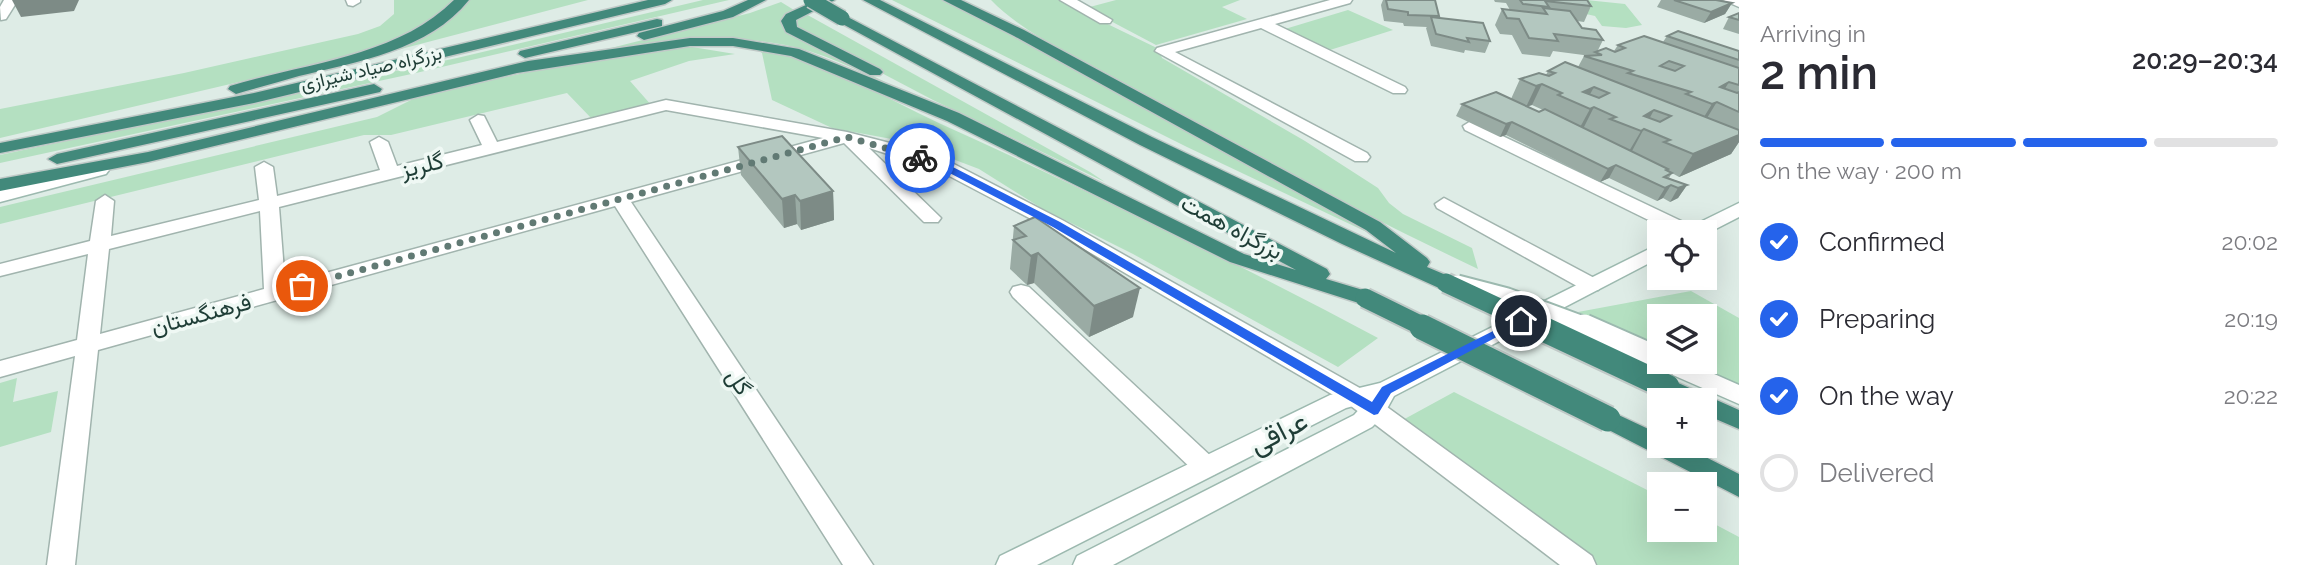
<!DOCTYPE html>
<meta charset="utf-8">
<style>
body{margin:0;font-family:Raleway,Vazirmatn,sans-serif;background:#f7f7f7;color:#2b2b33;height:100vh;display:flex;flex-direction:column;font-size:26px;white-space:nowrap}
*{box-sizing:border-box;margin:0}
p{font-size:23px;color:#7c7c81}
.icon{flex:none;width:38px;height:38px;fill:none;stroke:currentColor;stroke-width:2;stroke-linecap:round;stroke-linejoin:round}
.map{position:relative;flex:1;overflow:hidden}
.panel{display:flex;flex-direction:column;background:#fff;width:560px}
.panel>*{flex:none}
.buttons{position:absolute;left:1647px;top:220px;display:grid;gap:14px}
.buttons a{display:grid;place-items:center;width:70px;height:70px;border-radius:0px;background:#fff;box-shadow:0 7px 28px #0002;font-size:35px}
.pin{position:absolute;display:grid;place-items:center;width:60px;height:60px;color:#fff;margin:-30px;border:4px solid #fff;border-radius:50%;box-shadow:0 2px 7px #0007}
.courier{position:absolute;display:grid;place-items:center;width:70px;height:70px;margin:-35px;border:5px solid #2563eb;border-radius:50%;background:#fff;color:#222;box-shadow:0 2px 9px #0007}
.head em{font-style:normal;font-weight:600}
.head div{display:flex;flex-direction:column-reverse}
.head{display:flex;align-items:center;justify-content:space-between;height:119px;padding:0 21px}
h1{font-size:46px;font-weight:600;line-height:52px}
.bar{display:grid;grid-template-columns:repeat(4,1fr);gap:10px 7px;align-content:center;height:84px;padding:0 21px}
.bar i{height:9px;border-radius:5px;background:#e1e1e2}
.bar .selected{background:#2563eb}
.bar p{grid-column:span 4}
ol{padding:0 21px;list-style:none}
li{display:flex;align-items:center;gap:21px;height:77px}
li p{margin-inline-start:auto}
li .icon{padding:7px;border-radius:50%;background:#2563eb;color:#fff;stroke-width:4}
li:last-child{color:#7c7c81}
li i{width:38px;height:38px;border:4px solid #e1e1e2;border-radius:50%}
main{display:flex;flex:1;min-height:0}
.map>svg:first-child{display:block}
</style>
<main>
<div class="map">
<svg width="1739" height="565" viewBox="0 0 1739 565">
<rect width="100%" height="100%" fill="#deece6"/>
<!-- green -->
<g fill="#b4e0c1">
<path d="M394 0H456C427 33 377 47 337 59L0 138V109L184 73 358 34 380 26 394 14Z"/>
<path d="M467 0H588L294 77 390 48Z"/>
<path d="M703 0H729L416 73 0 163V155L457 58Z"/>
<path d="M892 0H945L965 9 1375 236 1187 147Z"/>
<path d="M991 0H1058L1159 49 1162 58 1305 141 1378 188 1389 203 1403 214 1472 248 1478 269C1358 212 1241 150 1126 84 1081 58 1027 37 991 0Z"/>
<path d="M1116 0H1240L1222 7 1247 19 1156 45 1086 8Z"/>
<path d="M1586 0 1625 4 1642 25 1626 28 1602 26 1595 16 1586 14Z"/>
<path d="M781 2 794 10 782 22 789 32 927 104C889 86 850 64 809 51 737 29 664 41 591 53L750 13Z"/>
<path d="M1348 10 1393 30 1330 50 1285 29Z"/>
<path d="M804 13 1090 172 1105 182 933 100 796 28 795 20Z"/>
<path d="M686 46 735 54 689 61 630 81 652 106 592 119 567 93 391 135H364L0 224V207L377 117 413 99 454 88 571 63Z"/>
<path d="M756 48C821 59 881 96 941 124 1089 191 1235 262 1378 338L1338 367 1133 254 1043 209 979 169 908 142 832 128 772 100 762 53Z"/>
<path d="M1691 291 1739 318V385L1688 362H1704V317H1659V349L1578 312Z"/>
<path d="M17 378 13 402 58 391 51 432 0 447V383Z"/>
<path d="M1454 392 1659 496V530H1704L1705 519 1739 537V565H1595L1399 422Z"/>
</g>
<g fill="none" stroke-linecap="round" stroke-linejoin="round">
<defs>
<g id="minor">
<path d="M4 0H18L6 19 1 20 0 7Z"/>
<path d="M346 0H360V2L353 6 348 5Z"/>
<path d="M1060 0H1077L1112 20 1110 23H1100Z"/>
<path d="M1330 0H1352L1350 3 1275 24 1405 87 1407 90 1405 93H1393L1261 28 1175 52 1367 153 1370 157 1367 161H1355L1155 51 1157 48Z"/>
<path d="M1723 0H1739V7Z"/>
<path d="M666 100 847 132 917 150 950 162 1064 221 1365 391 1592 556 1596 565H1560L1347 403 1050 229 938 170 869 148 941 218 938 222H924L844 143 631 202 873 565H843L615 206 98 350 75 565H47L75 356 0 377V361L77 340 88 254 0 276V264L90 241 96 201 105 195 114 201 111 236 259 200 255 167 264 162 273 167 277 196 380 170 370 142 379 137 388 142 397 166 482 145 470 120 478 115 484 116 497 142ZM666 110 823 138 285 284 279 207ZM260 211 264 289 100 334 109 249Z"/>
<path d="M1471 121 1698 229 1701 233H1675L1465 130 1463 126Z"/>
<path d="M1444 198 1598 280 1602 285 1598 290H1584L1437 208 1435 204Z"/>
<path d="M1021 285 1029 287 1215 460 1219 467 1215 474 1206 477 1197 474 1013 297 1010 292 1013 287Z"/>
</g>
<g id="secondary">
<path d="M100 165 109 170 106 174 0 202V190Z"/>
<path d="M1739 203V217L1704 235 1683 233 1686 229Z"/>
<path d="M1659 244V258L1394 396 1383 416 1372 427 1113 565H1073L1077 556 1354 415 1365 403 1346 408 1037 565H996L1000 556 1330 395 1380 383Z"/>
<path d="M1657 356H1659V362H1687L1739 385V404L1657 368 1653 362Z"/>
</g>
<g id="trunk">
<path d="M454 0H469C429 50 357 62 299 76 278 82 257 88 236 94L228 89 230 86C305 63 397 57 454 0Z"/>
<path d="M648 0H672L665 4 254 103 0 153V143L254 93Z"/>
<path d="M748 0H766L733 17 644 40 637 36 639 33 723 11Z"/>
<path d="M817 0H835L796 20 797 27 880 69 883 72 880 75H870L786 32 781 21 786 14Z"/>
<path d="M863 0H880L1152 137 1396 253 1366 230 1014 36 943 0H961L1024 30 1380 222 1427 258 1430 262 1427 267 1453 278 1457 283 1453 288H1439L1342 244 1140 145Z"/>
<path d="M842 14 1327 269 1330 274 1326 279 1373 293 1376 298 1373 303 1365 305 1230 262 947 121 791 56 733 46H690L517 73 148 162 0 191V179L148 152 528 61 690 38H733L799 49 959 113 1244 254 1296 270 837 21 835 18Z"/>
<path d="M657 19 662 20V26L525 58 518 54 520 51Z"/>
<path d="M374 84 382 89 380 92 57 164 48 159 57 154Z"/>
<path d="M1667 378 1739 410V429L1704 414V401C1687 401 1665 404 1655 387L1659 381Z"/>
<path d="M1608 410 1659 434V446H1684L1739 474V497L1599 425 1596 419 1599 413Z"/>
</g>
</defs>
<!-- minor casing -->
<use href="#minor" stroke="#a1b4ae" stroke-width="3"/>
<!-- secondary casing -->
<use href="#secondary" stroke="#9cb9af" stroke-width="3"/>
<!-- trunk casing -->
<use href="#trunk" stroke="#c0c9c7" stroke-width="3"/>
<!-- minor -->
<use href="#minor" fill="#fff" fill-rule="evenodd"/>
<!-- secondary -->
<use href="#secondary" fill="#fff" fill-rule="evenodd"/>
<!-- trunk -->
<use href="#trunk" fill="#42897b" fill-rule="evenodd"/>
<defs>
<path id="secondary-bridge-far1" d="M1457 285 1507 298 1588 328"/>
<path id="secondary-bridge" d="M1584 327 1652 357"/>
<path id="trunk-bridge-far2" d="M811 0 842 18"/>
<g id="trunk-bridge-far1">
<path d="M1446 283 1542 328"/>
<path d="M1365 298 1426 328"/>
</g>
<g id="trunk-bridge">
<path d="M1422 327 1608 419"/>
<path d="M1539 327 1667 387"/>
</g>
</defs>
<!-- secondary-bridge-far1 casing -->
<use href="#secondary-bridge-far1" stroke="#9cb9af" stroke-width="23" stroke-linecap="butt"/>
<!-- secondary-bridge casing -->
<use href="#secondary-bridge" stroke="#9cb9af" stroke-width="29" stroke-linecap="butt"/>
<!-- trunk-bridge-far2 casing -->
<use href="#trunk-bridge-far2" stroke="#c0c9c7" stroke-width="18" stroke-linecap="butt"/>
<!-- trunk-bridge-far1 casing -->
<use href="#trunk-bridge-far1" stroke="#c0c9c7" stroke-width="23" stroke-linecap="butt"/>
<!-- trunk-bridge casing -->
<use href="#trunk-bridge" stroke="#c0c9c7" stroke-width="29" stroke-linecap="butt"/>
<!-- secondary-bridge-far1 -->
<use href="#secondary-bridge-far1" stroke="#fff" stroke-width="19"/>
<!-- secondary-bridge -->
<use href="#secondary-bridge" stroke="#fff" stroke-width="25"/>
<!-- trunk-bridge-far2 -->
<use href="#trunk-bridge-far2" stroke="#42897b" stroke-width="15"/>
<!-- trunk-bridge-far1 -->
<use href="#trunk-bridge-far1" stroke="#42897b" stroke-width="19"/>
<!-- trunk-bridge -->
<use href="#trunk-bridge" stroke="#42897b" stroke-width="25"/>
</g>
<!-- wall -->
<g fill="#9aaba4" fill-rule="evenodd">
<path d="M1383 0H1435L1439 16 1438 18 1490 41 1485 53 1465 50 1464 53 1431 46 1426 28 1427 27 1404 26 1403 23 1384 21 1381 5Z"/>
<path d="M1494 0H1587L1591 6 1584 22 1577 21 1582 28 1603 40 1597 52 1614 51 1618 45 1663 42 1667 36 1739 51V142L1731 154 1679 177 1672 173 1669 178 1687 185 1678 198 1670 202 1663 198 1657 201 1609 178 1600 182 1506 135 1500 137 1456 116 1462 104 1511 99 1520 79 1546 75 1548 71 1578 67 1584 56H1591L1553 51 1550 57 1522 54 1512 35 1500 34 1495 25 1502 9 1510 10 1506 3 1495 2ZM1532 105 1543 110 1539 112 1528 106Z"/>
<path d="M1661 0H1716L1732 3 1725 14 1704 23 1657 7Z"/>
<path d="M1739 13V34L1723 29 1729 17Z"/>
<path d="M738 147 833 191 834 220 801 230 797 224 784 228 741 175Z"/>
<path d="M1014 226 1133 317 1089 337 1034 283 1027 285 1010 269Z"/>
</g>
<!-- shaded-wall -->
<g fill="#7d8b86">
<path d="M12 0H79L74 11 21 17Z"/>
<path d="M1732 3 1725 14 1704 23 1711 12Z"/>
<path d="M1729 82 1704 123 1699 125 1712 104 1720 87Z"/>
<path d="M1542 84 1532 105 1526 107 1536 86Z"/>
<path d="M1594 87 1583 107V92Z"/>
<path d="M1594 107 1583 129 1578 131 1590 109Z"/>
<path d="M1654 110 1632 151 1628 153 1641 131 1644 116Z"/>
<path d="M1512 122 1506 135 1500 137 1506 124Z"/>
<path d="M1739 135V142L1731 154 1679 177 1693 154Z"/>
<path d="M1616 165 1609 178 1600 182 1608 169Z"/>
<path d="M1671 185 1663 198 1657 201 1665 188Z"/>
<path d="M1687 185 1678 198 1670 202 1678 188Z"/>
<path d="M833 191 834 220 801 230 800 201Z"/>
<path d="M795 195 797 224 784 228 782 199Z"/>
<path d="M1038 253 1034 283 1027 285 1031 256Z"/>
<path d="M1140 288 1133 317 1089 337 1094 306Z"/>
</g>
<!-- building -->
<g fill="#b3c7bf" stroke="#7d8b86" stroke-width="2" fill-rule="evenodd">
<path d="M1386 0H1435L1439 16 1408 15V12L1388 9Z"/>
<path d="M1520 0H1587L1591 6 1545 1 1549 7 1523 4Z"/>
<path d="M1674 0H1716L1732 3 1711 12Z"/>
<path d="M1543 8 1570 11 1582 28 1596 30 1603 40 1554 34 1558 41 1529 38 1519 19 1507 18 1502 9 1547 14Z"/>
<path d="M1739 13V20L1729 17Z"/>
<path d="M1431 17 1483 23 1490 41 1467 38 1469 42 1436 34Z"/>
<path d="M1678 31 1739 51V60L1667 36Z"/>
<path d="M1644 36 1739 68V85L1729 82 1720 87 1737 93 1739 92V112L1717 102 1712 104 1686 94 1691 92 1628 73 1633 71 1584 56 1602 55 1595 52 1606 48 1615 52 1625 48 1618 45ZM1669 61 1684 66 1675 71 1660 66Z"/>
<path d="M1565 62 1739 130V135L1693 154 1664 142 1670 140 1644 129 1641 131 1610 119 1616 117 1594 107 1590 109 1558 95 1562 93 1542 84 1536 86 1520 79 1539 73 1549 76 1555 73 1548 71ZM1594 87 1609 93 1599 98 1583 92ZM1654 110 1671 116 1660 122 1644 116Z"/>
<path d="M1496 92 1539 112 1545 109 1668 169 1666 170 1672 173 1664 177 1687 185 1678 188 1671 185 1665 188 1616 165 1608 169 1512 122 1506 124 1462 104Z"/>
<path d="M782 136 833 191 800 201 795 195 782 199 738 147Z"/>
<path d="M1035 217 1140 288 1094 306 1038 253 1031 256 1013 240 1026 236 1014 226Z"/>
</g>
<!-- route -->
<path fill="#2563eb" d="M920 155 947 164 1060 222 1372 402 1382 387 1517 319 1521 317 1527 321 1391 393 1378 414 1374 415 1053 227 940 168 917 160V156Z"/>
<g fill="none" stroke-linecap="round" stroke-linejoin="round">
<!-- done -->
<path stroke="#617a74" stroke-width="7" stroke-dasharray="0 12.6" d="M302 286 847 137 920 158"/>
</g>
<g text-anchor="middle" stroke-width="7" stroke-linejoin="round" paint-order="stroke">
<!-- far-street labels -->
<g font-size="19" fill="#1e3d36" stroke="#eff8f4">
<text transform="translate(371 68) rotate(-13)" y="7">بزرگراه صیاد شیرازی</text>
</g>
<!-- street labels -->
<g font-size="23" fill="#1e3d36" stroke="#eff8f4">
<text transform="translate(422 165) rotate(-14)" y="8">گلریز</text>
<text transform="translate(1232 227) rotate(28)" y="8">بزرگراه همت</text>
<text transform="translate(201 314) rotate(-15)" y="8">فرهنگستان</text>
<text transform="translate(739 382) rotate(57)" y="8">گل</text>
</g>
<!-- near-street labels -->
<g font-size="28" fill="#1e3d36" stroke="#eff8f4">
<text transform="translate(1278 432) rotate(-27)" y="10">عراقی</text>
</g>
</g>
</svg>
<div class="buttons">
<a><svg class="icon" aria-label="locate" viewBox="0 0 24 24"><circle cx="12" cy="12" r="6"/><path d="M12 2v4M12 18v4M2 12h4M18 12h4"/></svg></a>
<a><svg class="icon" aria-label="layers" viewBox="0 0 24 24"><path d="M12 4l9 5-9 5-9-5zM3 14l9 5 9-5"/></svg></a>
<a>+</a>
<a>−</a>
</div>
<div class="pin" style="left:302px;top:286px;background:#ea580c"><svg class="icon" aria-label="bag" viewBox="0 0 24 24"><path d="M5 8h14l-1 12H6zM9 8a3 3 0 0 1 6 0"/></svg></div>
<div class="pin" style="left:1521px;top:321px;background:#1f2937"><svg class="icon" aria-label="home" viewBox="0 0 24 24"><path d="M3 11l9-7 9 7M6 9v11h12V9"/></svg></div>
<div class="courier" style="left:920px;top:158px"><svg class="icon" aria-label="bike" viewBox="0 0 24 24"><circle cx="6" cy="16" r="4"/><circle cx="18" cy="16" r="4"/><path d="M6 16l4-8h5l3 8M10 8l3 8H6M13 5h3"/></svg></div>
</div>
<section class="panel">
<div class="head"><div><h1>2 min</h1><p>Arriving in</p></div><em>20:29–20:34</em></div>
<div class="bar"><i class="selected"></i><i class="selected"></i><i class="selected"></i><i></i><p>On the way · 200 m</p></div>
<ol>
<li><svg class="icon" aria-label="check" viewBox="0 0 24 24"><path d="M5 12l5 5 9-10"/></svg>Confirmed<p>20:02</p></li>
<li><svg class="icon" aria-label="check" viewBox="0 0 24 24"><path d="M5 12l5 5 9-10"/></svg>Preparing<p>20:19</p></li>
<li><svg class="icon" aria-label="check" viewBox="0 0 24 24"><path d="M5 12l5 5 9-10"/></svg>On the way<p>20:22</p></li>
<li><i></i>Delivered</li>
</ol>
</section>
</main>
